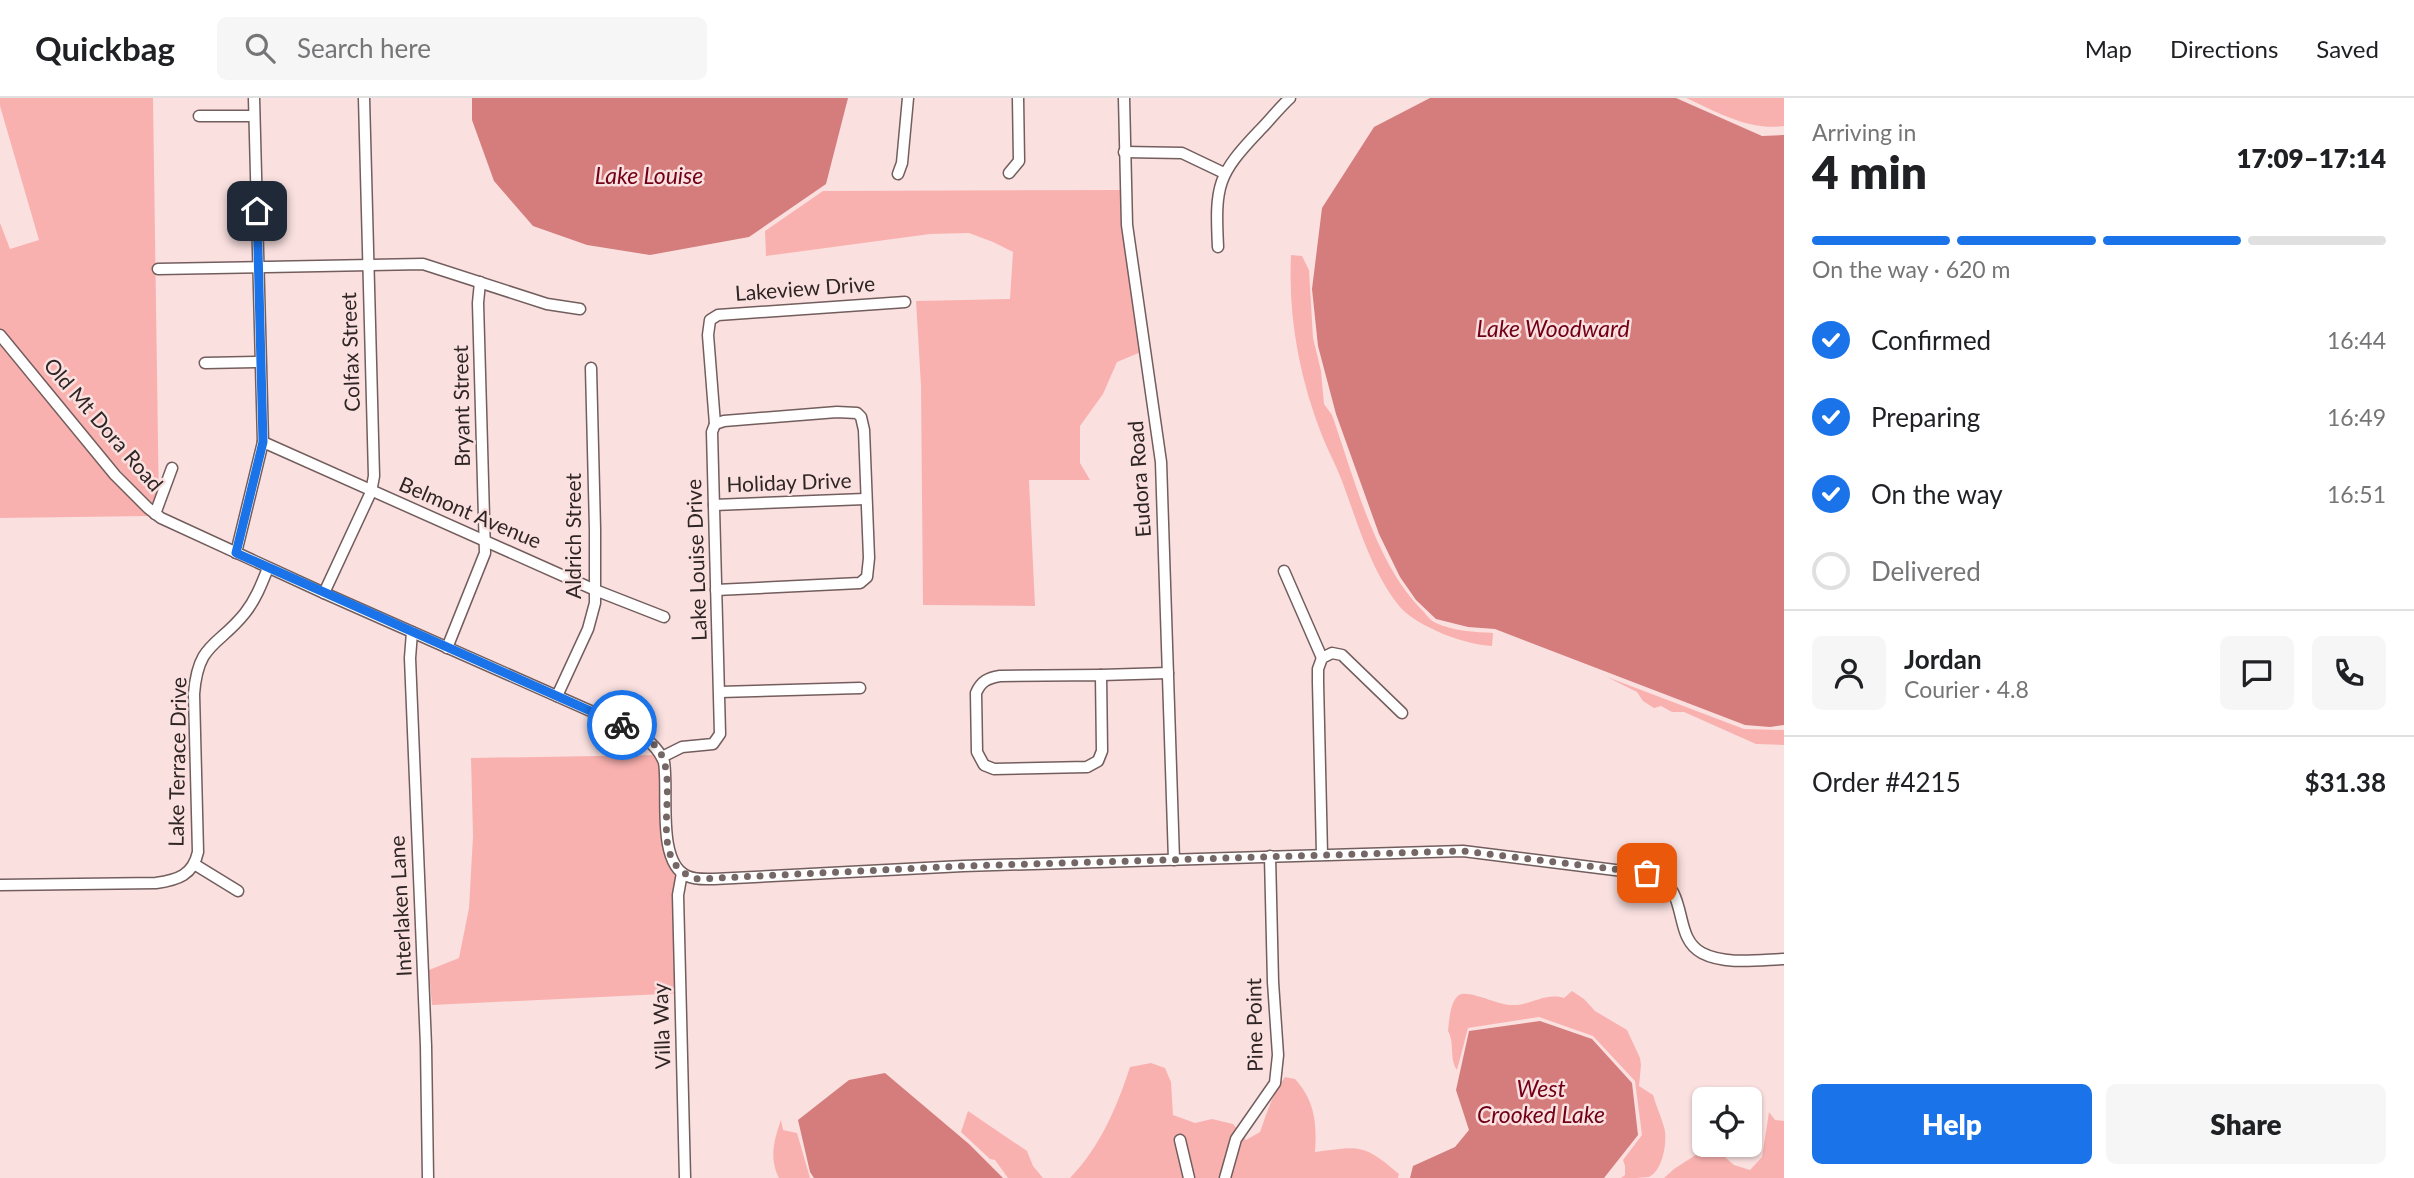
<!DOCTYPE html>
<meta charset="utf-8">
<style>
body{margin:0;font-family:Lato,sans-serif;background:#f6f6f6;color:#202124;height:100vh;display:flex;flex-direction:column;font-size:26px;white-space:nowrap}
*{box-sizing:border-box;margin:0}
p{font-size:23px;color:#757577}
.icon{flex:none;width:38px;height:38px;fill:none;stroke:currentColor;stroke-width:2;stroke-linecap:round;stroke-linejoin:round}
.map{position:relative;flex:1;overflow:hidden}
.panel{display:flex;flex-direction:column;background:#fff;width:630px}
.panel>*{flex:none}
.tools{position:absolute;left:1692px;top:989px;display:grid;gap:14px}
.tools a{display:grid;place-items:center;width:70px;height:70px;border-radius:10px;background:#fff;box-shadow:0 2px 5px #0004;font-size:35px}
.pin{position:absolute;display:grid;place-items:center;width:60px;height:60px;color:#fff;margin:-30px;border-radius:14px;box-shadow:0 4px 10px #0006}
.courier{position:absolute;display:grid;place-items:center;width:70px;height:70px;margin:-35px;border:5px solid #1a73e8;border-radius:50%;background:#fff;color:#222;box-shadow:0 2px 9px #0007}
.overview em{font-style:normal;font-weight:800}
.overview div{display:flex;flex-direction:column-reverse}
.overview{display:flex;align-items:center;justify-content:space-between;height:119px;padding:0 28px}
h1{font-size:46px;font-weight:800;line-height:52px}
.bar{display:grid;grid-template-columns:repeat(4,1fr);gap:10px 7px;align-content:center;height:84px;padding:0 28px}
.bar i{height:9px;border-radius:5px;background:#e0e0e0}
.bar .active{background:#1a73e8}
.bar p{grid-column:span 4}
.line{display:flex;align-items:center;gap:18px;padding:0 28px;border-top:2px solid #e0e0e0}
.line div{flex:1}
.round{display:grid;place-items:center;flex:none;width:74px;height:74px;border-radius:10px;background:#f6f6f6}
ol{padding:0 28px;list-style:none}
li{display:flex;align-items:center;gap:21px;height:77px}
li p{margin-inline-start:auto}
li .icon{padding:7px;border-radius:50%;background:#1a73e8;color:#fff;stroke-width:4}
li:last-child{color:#757577}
li i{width:38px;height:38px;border:4px solid #e0e0e0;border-radius:50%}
.button{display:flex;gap:14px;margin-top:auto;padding:14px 28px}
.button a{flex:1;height:80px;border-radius:10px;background:#1a73e8;color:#fff;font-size:28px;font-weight:800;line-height:80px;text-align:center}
.button a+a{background:#f6f6f6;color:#202124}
header{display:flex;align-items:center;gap:42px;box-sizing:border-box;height:98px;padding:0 35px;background:#fff;border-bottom:2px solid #e0e0e0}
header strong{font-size:33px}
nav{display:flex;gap:38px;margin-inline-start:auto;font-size:24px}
.search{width:490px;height:63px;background:#f6f6f6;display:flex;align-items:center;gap:18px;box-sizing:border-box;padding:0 24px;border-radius:10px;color:#757577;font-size:26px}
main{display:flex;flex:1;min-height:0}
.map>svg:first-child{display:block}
</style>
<header>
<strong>Quickbag</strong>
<div class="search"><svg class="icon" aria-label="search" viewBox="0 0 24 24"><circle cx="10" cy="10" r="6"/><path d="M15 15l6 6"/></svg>Search here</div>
<nav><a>Map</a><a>Directions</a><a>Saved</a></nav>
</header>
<main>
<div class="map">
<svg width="1784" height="1080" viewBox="0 0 1784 1080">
<rect width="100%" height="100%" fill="#fae1e0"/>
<!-- green -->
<g fill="#f9b1af">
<path d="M0 0H153L159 413 144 400 87 335 0 230V125L10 151 39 142 0 8Z"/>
<path d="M1686 0H1784V28C1749 33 1717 14 1686 0Z"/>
<path d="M1120 92 1129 174 1141 254 1117 264 1103 296 1080 328V365L1090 382H1029L1035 508 923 507 921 288 916 203 1010 201 1013 154 993 144 969 135 930 136 766 158 765 133 823 93Z"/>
<path d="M1291 157 1302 158 1309 172 1313 240 1321 273 1324 306 1332 317C1354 379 1376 468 1424 514 1427 518 1431 523 1436 525 1453 533 1475 534 1493 535L1492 548C1465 547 1418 529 1400 509 1371 473 1358 426 1342 383 1336 367 1327 351 1321 335 1299 278 1288 218 1291 157Z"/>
<path d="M0 244 112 380 150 418 0 420Z"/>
<path d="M1607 579 1744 631 1784 632V647L1756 646 1684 614H1672L1661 608 1654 610 1643 603 1637 594Z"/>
<path d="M656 657 661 673 664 753 668 762 678 777 684 895 432 907 429 872 459 860 469 810 473 738 471 660Z"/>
<path d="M1572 893 1584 901 1595 913 1627 932 1640 960 1641 967 1639 988 1653 997C1656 1008 1661 1018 1664 1029 1668 1042 1663 1073 1649 1079 1642 1080 1629 1080 1621 1080L1625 1077V1068L1623 1062 1642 1037 1635 983 1593 938 1539 919 1468 930 1457 972C1449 961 1455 945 1448 933 1449 924 1450 903 1459 897 1468 891 1498 907 1511 907 1530 908 1545 894 1564 900Z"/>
<path d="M1151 965 1165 970 1171 984 1173 1017 1195 1025 1212 1021 1233 1026 1246 1042 1260 1034C1267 1015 1272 996 1285 979L1295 981C1315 1003 1317 1025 1315 1054 1360 1048 1363 1045 1399 1076L1398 1080H1070C1100 1049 1117 1009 1130 969Z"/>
<path d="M968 1013 1027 1053 1033 1068 1043 1080H1008L995 1062 990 1061 961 1034Z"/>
<path d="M1769 1014 1775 1022 1784 1023V1080H1664L1674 1071 1711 1047 1734 1067 1750 1072 1762 1059Z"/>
<path d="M781 1022 783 1032 797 1035 810 1080H779C769 1060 774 1042 781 1022Z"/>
</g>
<!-- water -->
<g fill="#d57c7c">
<path d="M472 0H848L826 86 749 139 650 157 587 147 533 128 494 83 472 22Z"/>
<path d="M1430 0H1676L1762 38 1784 37V627L1770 629 1745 627 1495 531 1468 529 1436 521 1416 502 1400 479 1379 436 1336 316 1318 248 1312 191 1322 110 1374 29Z"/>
<path d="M1540 923 1592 941 1632 985 1638 1037 1604 1080H1410L1413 1068 1455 1049 1469 1032 1456 992 1469 933Z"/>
<path d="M885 975 969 1046 1003 1080H814L810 1074 798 1022 849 982Z"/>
</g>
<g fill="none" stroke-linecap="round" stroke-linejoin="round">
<defs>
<g id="minor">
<path d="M1124 0 1127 127 1161 364 1174 762"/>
<path d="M199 18H254"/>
<path d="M1124 54 1182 55 1224 75"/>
<path d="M1009 75 1019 63 1018 0"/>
<path d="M898 76 902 65 908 0"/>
<path d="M1218 149C1215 87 1217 77 1260 32 1270 22 1279 10 1290 0"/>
<path d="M158 171 423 166 547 206 580 211"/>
<path d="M0 237 115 377 148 410 161 420 324 495 629 630C645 640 657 647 664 664 669 692 656 764 687 778 696 782 705 781 714 781L963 768 1463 753 1655 777C1690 794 1672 839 1702 855 1725 867 1758 862 1784 861"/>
<path d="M205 265 260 264"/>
<path d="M715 326 724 323 837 314 857 315 861 319 864 332 869 460 867 479 860 485 716 492"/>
<path d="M263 344 595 492 664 519"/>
<path d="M714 407 865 401"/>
<path d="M155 416 172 370"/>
<path d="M236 455 263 344 254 0"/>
<path d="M1284 473 1322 560"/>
<path d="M324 495 371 394 374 378 364 0"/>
<path d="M412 534 410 560 426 948 428 1080"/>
<path d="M447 550 485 455 478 205 480 184"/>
<path d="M1101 577 1102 653 1098 663 1087 669 994 671 984 667 977 654 976 595C981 583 988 580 1000 578Z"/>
<path d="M1101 577 1168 575"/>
<path d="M720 594 860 590"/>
<path d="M557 598 588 531 595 505V431L591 270"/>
<path d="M662 659 682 649 713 646 720 636 712 334 715 326 708 237 710 222 718 217 905 204"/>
<path d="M1322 756 1318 584V571L1322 560 1332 555 1342 557 1402 615"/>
<path d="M194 766 238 793"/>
<path d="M682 775 678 797 685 1080"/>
<path d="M0 787 156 785C178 782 193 777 198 754L194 596C198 544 218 549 245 515 256 501 262 485 268 470"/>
<path d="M1180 1042 1189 1080"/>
<path d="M1225 1080 1236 1041 1275 985 1278 957 1273 884 1270 758"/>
</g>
</defs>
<!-- minor casing -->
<use href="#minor" stroke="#735d5d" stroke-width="13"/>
<!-- minor -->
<use href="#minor" stroke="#fff" stroke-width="10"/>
</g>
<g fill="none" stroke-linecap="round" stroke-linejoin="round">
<!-- done -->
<path stroke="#756766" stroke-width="7" stroke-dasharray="0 12.6" d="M622 627C634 633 650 640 658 651 684 687 641 766 698 781L963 768 1463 753 1647 775"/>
<!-- route -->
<path stroke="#1a73e8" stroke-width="9" d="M257 113 263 344 236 455 622 627"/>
</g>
<g text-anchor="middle" stroke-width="5" stroke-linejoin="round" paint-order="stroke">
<!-- street labels -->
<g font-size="21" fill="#2e2524" stroke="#fae1e0">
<text transform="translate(805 191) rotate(-4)" y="7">Lakeview Drive</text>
<text transform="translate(351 254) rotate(-92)" y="7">Colfax Street</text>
<text transform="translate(462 308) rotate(-91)" y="7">Bryant Street</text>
<text transform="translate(103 327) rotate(49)" y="7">Old Mt Dora Road</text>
<text transform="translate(1140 381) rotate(-94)" y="7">Eudora Road</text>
<text transform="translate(789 385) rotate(-2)" y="7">Holiday Drive</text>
<text transform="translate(470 415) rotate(23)" y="7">Belmont Avenue</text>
<text transform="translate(574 438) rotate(-90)" y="7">Aldrich Street</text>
<text transform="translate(697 462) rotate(-92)" y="7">Lake Louise Drive</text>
<text transform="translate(178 664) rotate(-89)" y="7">Lake Terrace Drive</text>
<text transform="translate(401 808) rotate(-93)" y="7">Interlaken Lane</text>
<text transform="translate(1255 927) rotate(-91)" y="7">Pine Point</text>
<text transform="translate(662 928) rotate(-92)" y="7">Villa Way</text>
</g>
<!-- water labels -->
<g font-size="23" font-style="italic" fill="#710017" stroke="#fae1e0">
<text x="649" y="86">Lake Louise</text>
<text x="1553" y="239">Lake Woodward</text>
<text x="1541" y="999">West<tspan x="1541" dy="26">Crooked Lake</tspan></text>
</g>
</g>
</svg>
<div class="tools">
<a><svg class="icon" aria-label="locate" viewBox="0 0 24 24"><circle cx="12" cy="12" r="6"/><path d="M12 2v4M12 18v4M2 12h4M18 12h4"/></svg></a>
</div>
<div class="pin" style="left:1647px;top:775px;background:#ea580c"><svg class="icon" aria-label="bag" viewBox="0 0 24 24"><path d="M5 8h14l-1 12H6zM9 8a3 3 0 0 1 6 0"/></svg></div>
<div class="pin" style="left:257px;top:113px;background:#1f2937"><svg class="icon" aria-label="home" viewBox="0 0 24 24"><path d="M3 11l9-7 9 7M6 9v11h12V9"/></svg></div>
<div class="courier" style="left:622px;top:627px"><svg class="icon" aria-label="bike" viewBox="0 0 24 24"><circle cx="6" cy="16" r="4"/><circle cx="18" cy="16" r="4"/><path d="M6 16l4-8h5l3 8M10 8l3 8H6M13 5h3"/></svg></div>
</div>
<section class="panel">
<div class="overview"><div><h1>4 min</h1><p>Arriving in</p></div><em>17:09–17:14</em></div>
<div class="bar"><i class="active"></i><i class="active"></i><i class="active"></i><i></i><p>On the way · 620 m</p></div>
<ol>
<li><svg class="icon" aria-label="check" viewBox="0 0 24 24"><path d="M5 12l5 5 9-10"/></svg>Confirmed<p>16:44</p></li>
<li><svg class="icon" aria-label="check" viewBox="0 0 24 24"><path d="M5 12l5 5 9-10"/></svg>Preparing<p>16:49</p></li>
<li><svg class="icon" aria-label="check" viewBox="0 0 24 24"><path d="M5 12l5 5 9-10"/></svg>On the way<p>16:51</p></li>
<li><i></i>Delivered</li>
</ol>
<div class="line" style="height:126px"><a class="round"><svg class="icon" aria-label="person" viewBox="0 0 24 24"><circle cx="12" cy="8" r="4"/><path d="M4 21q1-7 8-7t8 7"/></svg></a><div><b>Jordan</b><p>Courier · 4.8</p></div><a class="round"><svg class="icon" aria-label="chat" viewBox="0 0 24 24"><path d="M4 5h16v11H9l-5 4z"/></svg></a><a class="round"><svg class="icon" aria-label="phone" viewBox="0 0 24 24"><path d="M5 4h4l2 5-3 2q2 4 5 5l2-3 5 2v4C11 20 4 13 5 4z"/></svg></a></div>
<div class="line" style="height:91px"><div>Order #4215</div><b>$31.38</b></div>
<div class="button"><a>Help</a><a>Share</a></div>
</section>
</main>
